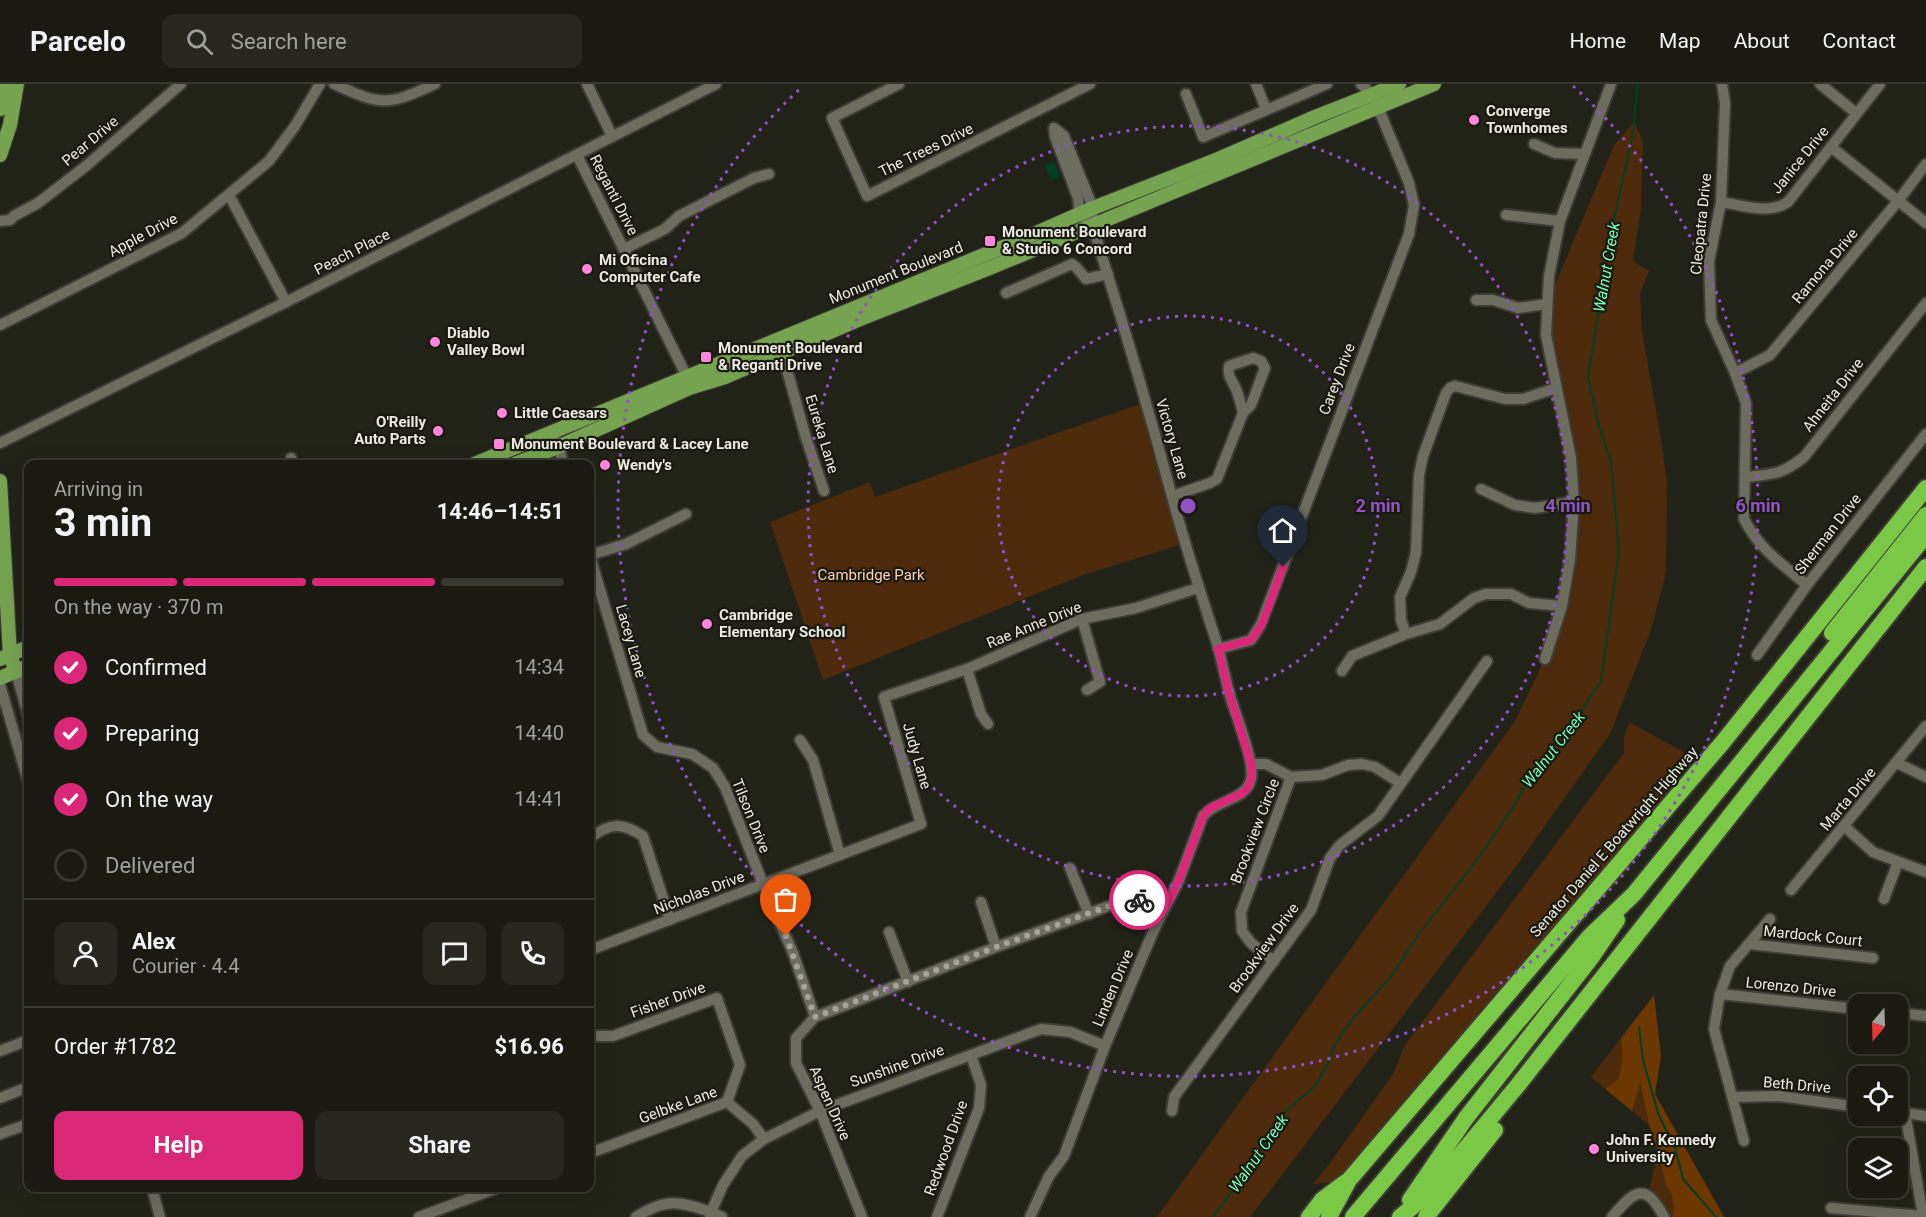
<!DOCTYPE html>
<meta charset="utf-8">
<style>
body{margin:0;font-family:Roboto,sans-serif;background:#272720;color:#f1f3f6;height:100vh;display:flex;flex-direction:column;font-size:22px;white-space:nowrap}
*{box-sizing:border-box;margin:0}
p{font-size:20px;color:#9fa19f}
.icon{flex:none;width:33px;height:33px;fill:none;stroke:currentColor;stroke-width:2;stroke-linecap:round;stroke-linejoin:round}
.map{position:relative;flex:1;overflow:hidden}
.details{position:absolute;left:24px;top:376px;width:570px;height:732px;display:flex;flex-direction:column;background:#1a1a12;border-radius:12px;box-shadow:0 6px 24px #0002,0 0 0 2px #383832}
.details>*{flex:none}
.needle{width:39px;rotate:199deg}
.buttons{position:absolute;left:1848px;top:910px;display:grid;gap:12px}
.buttons a{display:grid;place-items:center;width:60px;height:60px;border-radius:12px;background:#1a1a12;box-shadow:0 6px 24px #0002,0 0 0 2px #383832;font-size:30px}
.pin{position:absolute;display:grid;place-items:center;width:51px;height:51px;color:#fff;margin:-62px -26px;border-radius:50% 50% 50% 0;rotate:-45deg;box-shadow:0 0 6px #0007}
.pin .icon{rotate:45deg}
.courier{position:absolute;display:grid;place-items:center;width:60px;height:60px;margin:-30px;border:4px solid #db2777;border-radius:50%;background:#fff;color:#222;box-shadow:0 2px 8px #0007}
.overview em{font-style:normal;font-weight:700}
.overview div{display:flex;flex-direction:column-reverse}
.overview{display:flex;align-items:center;justify-content:space-between;height:102px;padding:0 30px}
h1{font-size:39px;font-weight:700;line-height:45px}
.bar{display:grid;grid-template-columns:repeat(4,1fr);gap:9px 6px;align-content:center;height:72px;padding:0 30px}
.bar i{height:8px;border-radius:4px;background:#383832}
.bar .selected{background:#db2777}
.bar p{grid-column:span 4}
.line{display:flex;align-items:center;gap:15px;padding:0 30px;border-top:2px solid #383832}
.line div{flex:1}
.round{display:grid;place-items:center;flex:none;width:63px;height:63px;border-radius:12px;background:#272720}
ol{padding:0 30px;list-style:none}
li{display:flex;align-items:center;gap:18px;height:66px}
li p{margin-inline-start:auto}
li .icon{padding:6px;border-radius:50%;background:#db2777;color:#fff;stroke-width:4}
li:last-child{color:#9fa19f}
li i{width:33px;height:33px;border:3px solid #383832;border-radius:50%}
.action{display:flex;gap:12px;margin-top:auto;padding:12px 30px}
.action a{flex:1;height:69px;border-radius:12px;background:#db2777;color:#fff;font-size:24px;font-weight:700;line-height:69px;text-align:center}
.action a+a{background:#272720;color:#f1f3f6}
header{display:flex;align-items:center;gap:36px;box-sizing:border-box;height:84px;padding:0 30px;background:#1a1a12;border-bottom:2px solid #383832}
header strong{font-size:28px}
nav{display:flex;gap:33px;margin-inline-start:auto;font-size:21px}
.search{width:420px;height:54px;background:#272720;display:flex;align-items:center;gap:15px;box-sizing:border-box;padding:0 21px;border-radius:12px;color:#9fa19f;font-size:22px}
.map>svg:first-child{display:block}
</style>
<header>
<strong>Parcelo</strong>
<div class="search"><svg class="icon" aria-label="search" viewBox="0 0 24 24"><circle cx="10" cy="10" r="6"/><path d="M15 15l6 6"/></svg>Search here</div>
<nav><a>Home</a><a>Map</a><a>About</a><a>Contact</a></nav>
</header>
<div class="map">
<svg width="1926" height="1133" viewBox="0 0 1926 1133">
<rect width="100%" height="100%" fill="#222318"/>
<!-- green -->
<g fill="#4e2a0c">
<path d="M1634 38 1643 57 1641 124 1633 177 1649 187 1640 209 1642 247 1660 349 1667 397 1666 488 1651 546 1610 650 1515 784 1250 1133H1157L1515 637 1545 575 1562 522 1574 418 1547 220 1614 61Z"/>
<path d="M1146 318 1186 459 1083 491 823 596 770 438 870 398 875 413Z"/>
<path d="M1629 638 1705 680 1349 1096 1313 1100 1330 1079 1393 990 1405 961 1624 669V654Z"/>
<path d="M1621 954 1622 976 1619 994 1605 1005 1591 993Z"/>
<path d="M1639 997 1649 1041 1632 1027Z"/>
<path d="M1658 1067 1666 1102 1671 1109 1674 1123 1673 1133H1664L1648 1111Z"/>
</g>
<!-- forest -->
<path fill="#6c3701" d="M1654 911 1661 972 1655 1010 1724 1133H1673L1674 1123 1671 1109 1666 1102 1658 1067 1649 1041 1640 999 1632 1027 1605 1005 1619 994 1622 976 1621 954Z"/>
<!-- water -->
<path fill="#013f27" d="M1054 78 1060 93 1051 96 1045 81Z"/>
<g fill="none" stroke-linecap="round" stroke-linejoin="round">
<!-- stream -->
<g stroke="#013f27" stroke-width="2">
<path d="M1639 943 1643 976 1658 1029 1676 1067 1683 1095 1716 1133"/>
<path d="M1213 1133 1249 1085 1265 1057 1285 1028 1316 1001 1327 981 1335 960 1353 934 1390 894 1418 851 1480 772 1514 722 1524 703 1525 696 1536 689 1552 667 1574 644 1589 614 1601 598 1619 466 1611 378 1599 342 1588 293 1613 138 1632 55 1638 0"/>
</g>
<defs>
<g id="minor">
<path d="M334 0C382 22 387 22 435 0"/>
<path d="M587 0 612 52"/>
<path d="M899 0 832 34 867 112 1090 0"/>
<path d="M1256 0 1266 25"/>
<path d="M1722 0 1725 19 1721 118 1709 177 1711 236 1735 289 1746 319 1744 435C1759 465 1782 480 1807 501"/>
<path d="M1820 0 1856 29"/>
<path d="M1186 10 1203 53 1327 0"/>
<path d="M1534 60 1555 69 1584 70"/>
<path d="M1831 63 1926 139"/>
<path d="M577 71 687 293"/>
<path d="M229 111 286 218"/>
<path d="M1721 118C1742 121 1769 131 1788 118L1880 0"/>
<path d="M1506 131 1560 137"/>
<path d="M0 137 10 136 14 132 38 119 86 82 181 0"/>
<path d="M624 165 665 145 679 132 754 94 769 90"/>
<path d="M1006 209 1072 180 1076 183 1086 195 1108 190"/>
<path d="M1476 216H1493L1518 224 1547 220"/>
<path d="M0 241 182 149 269 77 295 42 320 0"/>
<path d="M782 268 806 354 824 407"/>
<path d="M1735 289 1770 271 1898 117 1926 80"/>
<path d="M556 357 564 381"/>
<path d="M0 359 286 218 716 0"/>
<path d="M291 374 294 381"/>
<path d="M1745 393C1774 390 1781 391 1804 373L1926 219"/>
<path d="M1481 405 1515 421 1535 424 1574 418"/>
<path d="M1172 412 1210 399 1217 395 1243 329 1251 321 1265 284 1261 277 1253 274 1229 282C1227 292 1232 296 1236 305 1239 312 1241 321 1243 329"/>
<path d="M590 471 626 460 686 430"/>
<path d="M590 472 643 651 657 663 692 670 713 684 725 703 763 800 793 869 815 933"/>
<path d="M1082 535 1100 598 1087 606"/>
<path d="M1406 550 1401 536 1400 513 1411 488 1416 468 1419 391 1423 372 1446 309 1450 304 1455 302 1505 315H1523L1556 304"/>
<path d="M1218 565 1251 556 1261 540 1409 150 1414 121 1409 99 1373 11 1361 0"/>
<path d="M1757 571 1807 501 1926 350"/>
<path d="M1545 575 1562 522 1570 476 1574 418 1571 374 1546 251 1549 192 1560 137 1611 0"/>
<path d="M967 585 981 630 988 640"/>
<path d="M1342 587 1352 572 1406 550 1440 540 1474 514 1486 510H1511L1529 519 1562 522"/>
<path d="M16 588 28 631"/>
<path d="M0 601 28 697"/>
<path d="M800 656 813 676 840 771"/>
<path d="M1897 679 1926 693"/>
<path d="M1251 680H1266L1291 693"/>
<path d="M1844 742 1873 768 1926 788"/>
<path d="M590 754C610 739 621 738 643 752L670 836"/>
<path d="M1070 784 1089 830"/>
<path d="M1791 806 1926 642"/>
<path d="M1884 815 1898 778"/>
<path d="M981 818 996 863"/>
<path d="M889 848 908 898"/>
<path d="M1749 860 1873 874"/>
<path d="M590 866 921 740 884 613 967 585 1082 535 1136 524 1198 504"/>
<path d="M1274 877 1251 859 1242 847 1241 828 1291 693 1322 691 1348 681 1362 680 1375 683 1400 699"/>
<path d="M1720 910 1858 925"/>
<path d="M1898 929 1926 932"/>
<path d="M592 952H613L717 914 740 981 727 1018"/>
<path d="M0 967 28 956"/>
<path d="M1733 1013 1779 1012 1858 1023"/>
<path d="M0 1014 28 1003"/>
<path d="M1172 1027 1174 1013 1311 826 1330 774 1340 761 1378 732 1487 577"/>
<path d="M1898 1028 1926 1032"/>
<path d="M0 1050 28 1040"/>
<path d="M1744 1057 1714 945 1720 910 1730 882 1770 835"/>
<path d="M590 1069 727 1018 753 1040 764 1055"/>
<path d="M152 1104 160 1133"/>
<path d="M1831 1124 1923 1132 1905 1029"/>
<path d="M419 1133 497 1104"/>
<path d="M636 1133C666 1114 678 1117 711 1128L723 1101 742 1072 764 1055 820 1027 1041 945 1070 948 1105 962"/>
<path d="M710 1133 711 1128 722 1133"/>
<path d="M862 1133 820 1027 796 979V954L815 933 996 863 1131 814 1166 821"/>
<path d="M937 1133 979 1024 981 1001 971 971"/>
<path d="M1030 1133 1049 1092 1064 1072 1105 962 1153 848 1179 796 1203 732C1216 716 1247 716 1251 695 1255 676 1234 628 1229 608 1225 593 1222 578 1218 563 1203 516 1187 468 1174 420 1149 327 1122 234 1092 141L1093 124 1064 52 1054 44 1055 53 1078 114 1080 131 1092 141"/>
<path d="M1612 1133C1634 1107 1645 1097 1664 1133"/>
</g>
<g id="major">
<path d="M0 25 4 0"/>
<path d="M0 71 10 41 17 0"/>
<path d="M472 381 1018 157 1093 124 1216 76 1315 33 1399 0"/>
<path d="M512 381 558 363 689 304 725 293 860 235 992 183 1434 0"/>
<path d="M0 397 10 571 16 588"/>
<path d="M0 575 28 563"/>
<path d="M0 594 28 582"/>
</g>
<g id="highway">
<path d="M1832 549 1926 431"/>
<path d="M1410 1116 1466 1034 1591 874 1617 836"/>
<path d="M1309 1133 1322 1116 1346 1098"/>
<path d="M1329 1133 1349 1096 1723 658 1926 404"/>
<path d="M1353 1133 1590 852 1634 810 1926 451"/>
<path d="M1400 1133 1426 1112 1518 1001 1926 483"/>
<path d="M1426 1133 1495 1046"/>
</g>
</defs>
<!-- minor casing -->
<use href="#minor" stroke="#3d3d35" stroke-width="14"/>
<!-- major casing -->
<use href="#major" stroke="#3d3d35" stroke-width="16"/>
<!-- highway casing -->
<use href="#highway" stroke="#3d3d35" stroke-width="20"/>
<!-- minor -->
<use href="#minor" stroke="#6c6c5f" stroke-width="10"/>
<!-- major -->
<use href="#major" stroke="#75a350" stroke-width="14"/>
<!-- highway -->
<use href="#highway" stroke="#7bc746" stroke-width="16"/>
</g>
<g fill="none" stroke-linecap="round" stroke-linejoin="round">
<!-- done -->
<path stroke="#a4a49c" stroke-width="6" stroke-dasharray="0 10.8" d="M786 852 815 933 996 863 1131 814 1139 816"/>
<!-- route -->
<path stroke="#db2777" stroke-width="8" d="M1139 816 1167 821 1179 796 1203 732 1210 724 1243 709 1248 703 1252 693 1251 680 1229 609 1218 565 1251 556 1262 540 1283 483"/>
</g>
<!-- distance rings -->
<g fill="none" stroke="#9152c6" stroke-width="3" stroke-dasharray="3 6">
<circle cx="1188" cy="422" r="190"/>
<circle cx="1188" cy="422" r="380"/>
<path d="M1573 2A570 570 0 1 1 803 2"/>
</g>
<!-- markers -->
<g fill="#ff85de" stroke="#19190f" stroke-width="2">
<circle cx="1474" cy="36" r="6"/>
<rect x="984" y="151" width="12" height="12" rx="3"/>
<circle cx="587" cy="185" r="6"/>
<circle cx="435" cy="258" r="6"/>
<rect x="700" y="267" width="12" height="12" rx="3"/>
<circle cx="502" cy="329" r="6"/>
<circle cx="438" cy="347" r="6"/>
<rect x="493" y="354" width="12" height="12" rx="3"/>
<circle cx="605" cy="381" r="6"/>
<circle cx="707" cy="540" r="6"/>
<circle cx="1594" cy="1065" r="6"/>
</g>
<g text-anchor="middle" stroke-width="4.5" stroke-linejoin="round" paint-order="stroke">
<!-- poi labels -->
<g font-size="15" font-weight="bold" fill="#eaeae3" stroke="#19190f" text-anchor="start">
<text x="1486" y="32">Converge<tspan x="1486" dy="17">Townhomes</tspan></text>
<text x="1002" y="153">Monument Boulevard<tspan x="1002" dy="17">&amp; Studio 6 Concord</tspan></text>
<text x="599" y="181">Mi Oficina<tspan x="599" dy="17">Computer Cafe</tspan></text>
<text x="447" y="254">Diablo<tspan x="447" dy="17">Valley Bowl</tspan></text>
<text x="718" y="269">Monument Boulevard<tspan x="718" dy="17">&amp; Reganti Drive</tspan></text>
<text x="514" y="334">Little Caesars</text>
<text x="426" y="343" text-anchor="end">O'Reilly<tspan x="426" dy="17">Auto Parts</tspan></text>
<text x="511" y="365">Monument Boulevard &amp; Lacey Lane</text>
<text x="617" y="386">Wendy's</text>
<text x="719" y="536">Cambridge<tspan x="719" dy="17">Elementary School</tspan></text>
<text x="1606" y="1061">John F. Kennedy<tspan x="1606" dy="17">University</tspan></text>
</g>
<!-- street labels -->
<g font-size="15" fill="#eaeae3" stroke="#19190f">
<text transform="translate(90 57) rotate(-40)" y="5">Pear Drive</text>
<text transform="translate(926 66) rotate(-26)" y="5">The Trees Drive</text>
<text transform="translate(1800 76) rotate(-51)" y="5">Janice Drive</text>
<text transform="translate(614 111) rotate(63)" y="5">Reganti Drive</text>
<text transform="translate(1701 140) rotate(-84)" y="5">Cleopatra Drive</text>
<text transform="translate(143 151) rotate(-28)" y="5">Apple Drive</text>
<text transform="translate(352 168) rotate(-27)" y="5">Peach Place</text>
<text transform="translate(1825 182) rotate(-50)" y="5">Ramona Drive</text>
<text transform="translate(896 189) rotate(-22)" y="5">Monument Boulevard</text>
<text transform="translate(1337 295) rotate(-69)" y="5">Carey Drive</text>
<text transform="translate(1833 311) rotate(-52)" y="5">Ahneita Drive</text>
<text transform="translate(822 350) rotate(73)" y="5">Eureka Lane</text>
<text transform="translate(1172 355) rotate(74)" y="5">Victory Lane</text>
<text transform="translate(1828 450) rotate(-52)" y="5">Sherman Drive</text>
<text transform="translate(1034 541) rotate(-22)" y="5">Rae Anne Drive</text>
<text transform="translate(631 557) rotate(74)" y="5">Lacey Lane</text>
<text transform="translate(917 672) rotate(74)" y="5">Judy Lane</text>
<text transform="translate(1848 715) rotate(-50)" y="5">Marta Drive</text>
<text transform="translate(751 732) rotate(68)" y="5">Tilson Drive</text>
<text transform="translate(1255 747) rotate(-69)" y="5">Brookview Circle</text>
<text transform="translate(1614 758) rotate(-49)" y="5">Senator Daniel E Boatwright Highway</text>
<text transform="translate(699 809) rotate(-21)" y="5">Nicholas Drive</text>
<text transform="translate(1813 852) rotate(6)" y="5">Mardock Court</text>
<text transform="translate(1264 864) rotate(-54)" y="5">Brookview Drive</text>
<text transform="translate(1791 903) rotate(6)" y="5">Lorenzo Drive</text>
<text transform="translate(1113 904) rotate(-67)" y="5">Linden Drive</text>
<text transform="translate(668 916) rotate(-20)" y="5">Fisher Drive</text>
<text transform="translate(897 982) rotate(-20)" y="5">Sunshine Drive</text>
<text transform="translate(1797 1001) rotate(5)" y="5">Beth Drive</text>
<text transform="translate(830 1019) rotate(66)" y="5">Aspen Drive</text>
<text transform="translate(678 1021) rotate(-20)" y="5">Gelbke Lane</text>
<text transform="translate(946 1064) rotate(-70)" y="5">Redwood Drive</text>
</g>
<!-- park labels -->
<g font-size="15" fill="#fbd2b5" stroke="#19190f">
<text x="871" y="496">Cambridge Park</text>
</g>
<!-- water labels -->
<g font-size="16" font-style="italic" fill="#75fcbd" stroke="#19190f">
<text transform="translate(1606 183) rotate(-80)" y="6">Walnut Creek</text>
<text transform="translate(1553 665) rotate(-52)" y="6">Walnut Creek</text>
<text transform="translate(1258 1069) rotate(-55)" y="6">Walnut Creek</text>
</g>
</g>
<circle cx="1188" cy="422" r="9" fill="#9152c6" stroke="#19190f" stroke-width="3"/>
<g font-size="18" text-anchor="middle" font-weight="bold" fill="#9152c6" stroke="#19190f" stroke-width="4.5" stroke-linejoin="round" paint-order="stroke">
<text x="1378" y="428">2 min</text>
<text x="1568" y="428">4 min</text>
<text x="1758" y="428">6 min</text>
</g>
</svg>
<div class="buttons">
<a><svg class="needle" viewBox="-14 -14 28 28"><path d="M0-13l5 13h-10z" fill="#e53935"/><path d="M0 13l5-13h-10z" fill="#9fa19f"/></svg></a>
<a><svg class="icon" aria-label="locate" viewBox="0 0 24 24"><circle cx="12" cy="12" r="6"/><path d="M12 2v4M12 18v4M2 12h4M18 12h4"/></svg></a>
<a><svg class="icon" aria-label="layers" viewBox="0 0 24 24"><path d="M12 4l9 5-9 5-9-5zM3 14l9 5 9-5"/></svg></a>
</div>
<div class="pin" style="left:786px;top:852px;background:#ea580c"><svg class="icon" aria-label="bag" viewBox="0 0 24 24"><path d="M5 8h14l-1 12H6zM9 8a3 3 0 0 1 6 0"/></svg></div>
<div class="pin" style="left:1283px;top:483px;background:#1f2937"><svg class="icon" aria-label="home" viewBox="0 0 24 24"><path d="M3 11l9-7 9 7M6 9v11h12V9"/></svg></div>
<div class="courier" style="left:1139px;top:816px"><svg class="icon" aria-label="bike" viewBox="0 0 24 24"><circle cx="6" cy="16" r="4"/><circle cx="18" cy="16" r="4"/><path d="M6 16l4-8h5l3 8M10 8l3 8H6M13 5h3"/></svg></div>
<section class="details">
<div class="overview"><div><h1>3 min</h1><p>Arriving in</p></div><em>14:46–14:51</em></div>
<div class="bar"><i class="selected"></i><i class="selected"></i><i class="selected"></i><i></i><p>On the way · 370 m</p></div>
<ol>
<li><svg class="icon" aria-label="check" viewBox="0 0 24 24"><path d="M5 12l5 5 9-10"/></svg>Confirmed<p>14:34</p></li>
<li><svg class="icon" aria-label="check" viewBox="0 0 24 24"><path d="M5 12l5 5 9-10"/></svg>Preparing<p>14:40</p></li>
<li><svg class="icon" aria-label="check" viewBox="0 0 24 24"><path d="M5 12l5 5 9-10"/></svg>On the way<p>14:41</p></li>
<li><i></i>Delivered</li>
</ol>
<div class="line" style="height:108px"><a class="round"><svg class="icon" aria-label="person" viewBox="0 0 24 24"><circle cx="12" cy="8" r="4"/><path d="M4 21q1-7 8-7t8 7"/></svg></a><div><b>Alex</b><p>Courier · 4.4</p></div><a class="round"><svg class="icon" aria-label="chat" viewBox="0 0 24 24"><path d="M4 5h16v11H9l-5 4z"/></svg></a><a class="round"><svg class="icon" aria-label="phone" viewBox="0 0 24 24"><path d="M5 4h4l2 5-3 2q2 4 5 5l2-3 5 2v4C11 20 4 13 5 4z"/></svg></a></div>
<div class="line" style="height:78px"><div>Order #1782</div><b>$16.96</b></div>
<div class="action"><a>Help</a><a>Share</a></div>
</section>
</div>
